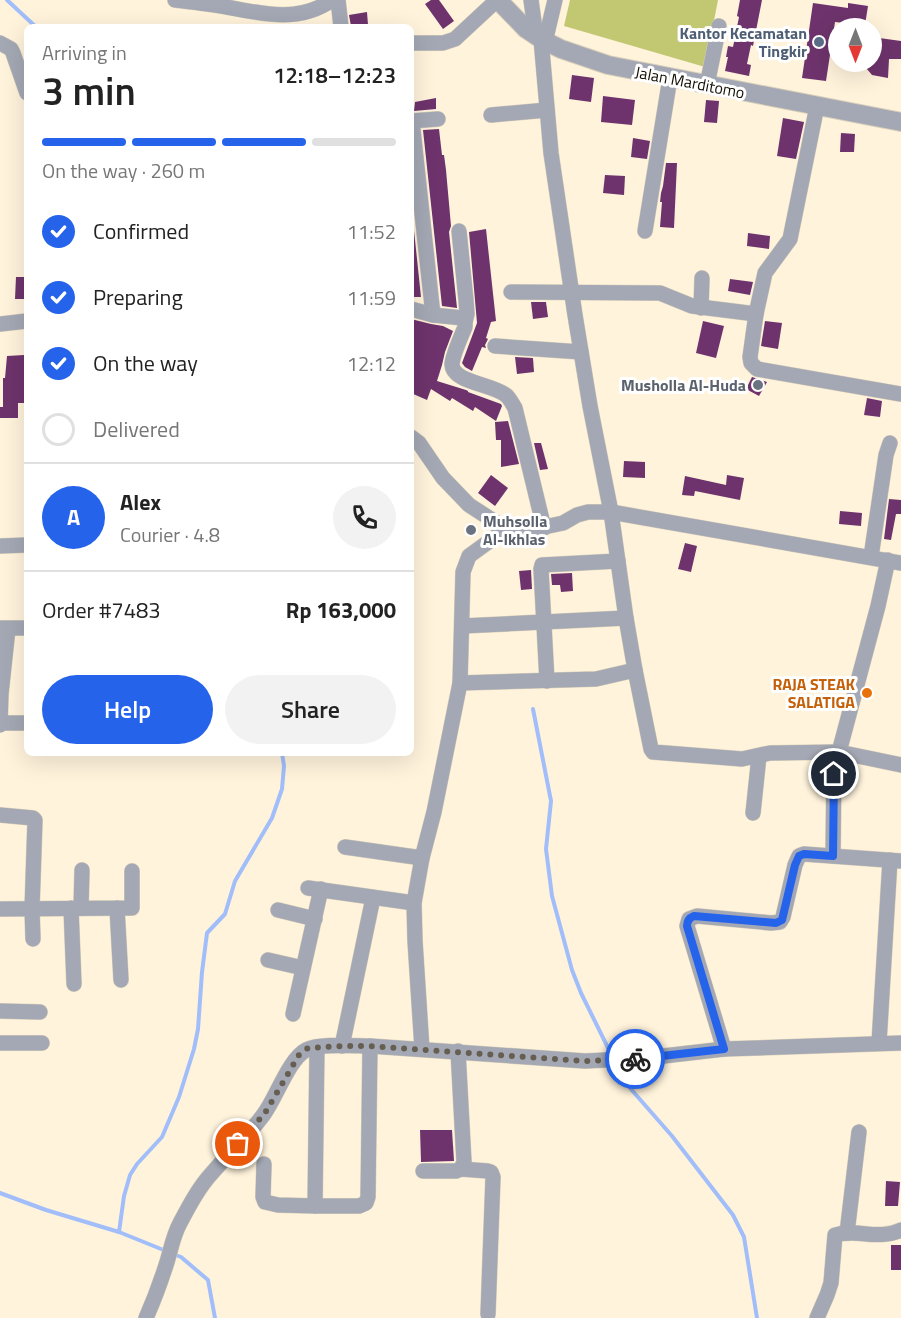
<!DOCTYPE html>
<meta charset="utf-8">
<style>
body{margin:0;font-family:"Titillium Web",sans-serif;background:#f2f2f2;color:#222;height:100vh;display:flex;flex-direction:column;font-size:22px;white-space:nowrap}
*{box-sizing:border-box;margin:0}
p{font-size:20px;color:#767676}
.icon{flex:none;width:33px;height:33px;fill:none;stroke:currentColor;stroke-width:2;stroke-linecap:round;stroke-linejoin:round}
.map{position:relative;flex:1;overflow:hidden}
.panel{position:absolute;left:24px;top:24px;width:390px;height:732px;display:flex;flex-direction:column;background:#fff;border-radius:9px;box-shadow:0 6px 24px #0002}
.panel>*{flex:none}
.needle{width:39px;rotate:180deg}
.controls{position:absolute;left:828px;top:18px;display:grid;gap:12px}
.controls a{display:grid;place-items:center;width:54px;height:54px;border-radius:50%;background:#fff;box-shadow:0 6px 24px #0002;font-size:30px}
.pin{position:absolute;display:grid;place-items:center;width:51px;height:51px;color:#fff;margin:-26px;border:3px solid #fff;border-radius:50%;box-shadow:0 2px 6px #0007}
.courier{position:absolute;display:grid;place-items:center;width:60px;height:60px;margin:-30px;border:4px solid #2563eb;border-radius:50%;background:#fff;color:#222;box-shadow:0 2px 8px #0007}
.overview em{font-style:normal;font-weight:600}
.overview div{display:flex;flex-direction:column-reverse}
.overview{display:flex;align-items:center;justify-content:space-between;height:102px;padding:0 18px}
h1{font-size:39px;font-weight:600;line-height:45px}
.bar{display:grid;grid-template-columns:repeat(4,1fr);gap:9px 6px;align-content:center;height:72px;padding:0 18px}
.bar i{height:8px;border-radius:4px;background:#e0e0e0}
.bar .selected{background:#2563eb}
.bar p{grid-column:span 4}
.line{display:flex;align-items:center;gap:15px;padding:0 18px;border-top:2px solid #e0e0e0}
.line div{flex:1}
.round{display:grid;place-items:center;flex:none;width:63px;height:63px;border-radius:32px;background:#f2f2f2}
ol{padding:0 18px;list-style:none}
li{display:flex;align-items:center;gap:18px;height:66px}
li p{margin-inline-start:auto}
li .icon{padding:6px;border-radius:50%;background:#2563eb;color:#fff;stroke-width:4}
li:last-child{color:#767676}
li i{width:33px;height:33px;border:3px solid #e0e0e0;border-radius:50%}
.primary-button{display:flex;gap:12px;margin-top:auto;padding:12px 18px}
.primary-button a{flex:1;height:69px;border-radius:36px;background:#2563eb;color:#fff;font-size:24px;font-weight:600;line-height:69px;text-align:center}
.primary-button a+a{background:#f2f2f2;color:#222}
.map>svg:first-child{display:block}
</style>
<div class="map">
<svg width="901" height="1318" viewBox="0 0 901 1318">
<rect width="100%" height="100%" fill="#fff3dc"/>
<!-- grass -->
<path fill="#c2c872" d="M570 0H718L705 67 564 26Z"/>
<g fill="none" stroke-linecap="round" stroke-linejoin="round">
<!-- stream -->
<g stroke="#a1befa" stroke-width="4">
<path d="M7 0 36 27"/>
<path d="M533 709 551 801 546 849 552 896 572 970 581 993 611 1054"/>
<path d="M615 1064 623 1080 672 1136 733 1215 744 1237 757 1318"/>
<path d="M0 1193 46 1210 119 1232 166 1251"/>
<path d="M119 1232 124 1196 130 1175 137 1164 162 1137 179 1097 194 1049 198 1029 202 972 207 933 225 914 235 881 272 818 282 789 284 766 282 753"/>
<path d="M173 1254 181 1257 208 1280 215 1318"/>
</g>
</g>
<!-- building -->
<g fill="#6e336c">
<path d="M431 0H439L454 21 443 29 425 4Z"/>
<path d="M740 0H762L753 46 751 45 747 64 751 65 749 76 725 71 728 57H726L728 46 733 47 739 17 737 16Z"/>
<path d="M813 3 848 8V3L868 6 865 25 835 22 826 81 802 78Z"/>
<path d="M367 12 368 25 351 26 349 15Z"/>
<path d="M872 37 901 41V59H889L888 78 872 75 861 62H872Z"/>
<path d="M572 75 594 78 591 102 569 99Z"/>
<path d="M603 96 635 100 632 125 601 122Z"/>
<path d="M436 98V109L414 111 415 102Z"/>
<path d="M706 100 719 101 717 123 704 122Z"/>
<path d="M783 118 804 122 796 159 777 156Z"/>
<path d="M439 129 442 155H444L446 170 451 226 449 232 457 308 442 306 423 130Z"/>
<path d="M841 133 855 134 854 152H840Z"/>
<path d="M633 138 650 141 647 159 631 157Z"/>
<path d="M666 163H677L674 228 660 227 662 202H660L661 193 663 186Z"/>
<path d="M605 175 625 176 624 195 603 193Z"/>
<path d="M411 202 421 297H411Z"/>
<path d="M486 229 496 321 491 322 486 338 488 339 485 345 486 348 482 347 472 371 465 367 462 363 477 323 469 232Z"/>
<path d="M748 233 770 236 769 249 747 246Z"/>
<path d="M16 277H27L26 299H15Z"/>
<path d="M730 279 753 282 750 295 728 291Z"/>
<path d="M531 302H546L548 317 533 319Z"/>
<path d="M411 319 431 324 443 326 453 331 445 352 442 365 437 381 466 390 468 391V392L501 404 502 406 496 421 475 407 473 411 452 398 450 401 431 389 427 400 411 393Z"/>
<path d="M703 321 724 326 716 358 696 353Z"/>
<path d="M765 321 782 323 778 349 761 346Z"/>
<path d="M24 355 25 403H18V418H0V407H3V378H5L7 356Z"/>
<path d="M515 357 533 358 534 372 517 374Z"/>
<path d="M752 377 767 382 759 396 746 389Z"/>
<path d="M867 398 882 401 880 417 864 415Z"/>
<path d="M508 421 519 464 501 467V440H496L495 422Z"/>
<path d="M534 443H541L548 469 540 470Z"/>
<path d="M624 461 645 462V478L623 477Z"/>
<path d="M491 475 508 488 495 506 478 493Z"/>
<path d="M727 475 744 478 740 500 695 491 694 496 682 495 685 476 726 485Z"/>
<path d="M889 499 901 500V514H896L891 540 884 539Z"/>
<path d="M840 511 862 513 861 526 839 524Z"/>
<path d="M685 543 697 546 691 572 678 569Z"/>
<path d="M531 570 532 589 521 590 519 571Z"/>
<path d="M572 573 573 591 561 592 560 585H552L551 574Z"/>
<path d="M420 1130H452L454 1161 421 1162Z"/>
<path d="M886 1181 900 1182 898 1206H885Z"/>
<rect x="891" y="1245" width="10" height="25"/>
</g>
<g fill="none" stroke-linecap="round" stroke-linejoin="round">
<defs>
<g id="minor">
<path d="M175 0C192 2 210 4 227 7 263 14 299 23 332 0"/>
<path d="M338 0 341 27"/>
<path d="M531 0 536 36"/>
<path d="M545 42 555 0"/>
<path d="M0 43 11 49 13 53 27 93"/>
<path d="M411 43H443L455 39 497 0"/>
<path d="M707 85 719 26"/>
<path d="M817 106 790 239 765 273 756 314 750 357 751 363 757 369 901 394"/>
<path d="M491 115 547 110"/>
<path d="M411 121 438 119"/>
<path d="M412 121 433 315"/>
<path d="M459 231 466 300 467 314 465 322"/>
<path d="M645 231 670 78"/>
<path d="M511 292 660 293 692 306 756 314"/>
<path d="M701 308 702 278"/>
<path d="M411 309 433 315 463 318 465 322V327C461 337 453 354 452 364 452 383 494 384 507 396 510 399 513 405 515 408L544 528"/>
<path d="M0 324 27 321"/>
<path d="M495 346 581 352"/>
<path d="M411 437 419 443 443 478 469 505 506 529 517 531 535 529 563 523 577 515 588 512H611L901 563"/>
<path d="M0 546 27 545"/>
<path d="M871 557 886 455 890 443"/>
<path d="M888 560 878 606 839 752 901 765"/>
<path d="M462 626 626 618"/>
<path d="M0 628H27"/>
<path d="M635 670 651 749 653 752 742 759 770 753 839 752 834 765 833 856"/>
<path d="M547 681 541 569 542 565 618 561"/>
<path d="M460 683 596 679 635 670 626 618 611 512 590 406 575 315 551 153 541 39"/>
<path d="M0 723H27"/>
<path d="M0 725 1 694 8 629"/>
<path d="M753 813 759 756"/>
<path d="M0 815 33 818 35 820 32 909 33 939"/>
<path d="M345 847 422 858"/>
<path d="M308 888 414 903"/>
<path d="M71 908 74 984"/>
<path d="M81 908 82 870"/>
<path d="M117 908 121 980"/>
<path d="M0 909 132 908V871"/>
<path d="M278 910 315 919"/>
<path d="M268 960 303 968"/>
<path d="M0 1011 40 1012"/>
<path d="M293 1014 321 889"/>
<path d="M0 1043H42"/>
<path d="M879 1043 890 860"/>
<path d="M342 1046 373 898"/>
<path d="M317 1047 315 1206H359L366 1203 368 1197 370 1046"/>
<path d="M422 1049 415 941 414 903 422 858 434 812 460 683 463 572 469 556 506 529"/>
<path d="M724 1049 687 926 689 919 697 916 771 923 780 922 783 917 795 865 799 856 804 854 901 861"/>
<path d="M264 1164 263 1197 265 1202 278 1205 315 1206"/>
<path d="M461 1169 488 1171 491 1172 493 1177 488 1314"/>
<path d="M423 1171H456L461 1169 464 1162 458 1051"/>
<path d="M847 1233 859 1132"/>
<path d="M146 1318C154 1300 161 1281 167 1262 171 1249 173 1236 180 1223 189 1206 199 1187 212 1173 229 1153 248 1136 264 1114 276 1098 289 1059 306 1050 318 1043 355 1046 370 1046L585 1061 646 1058 724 1049 901 1043"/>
<path d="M817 1318 827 1295 831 1283 835 1235C856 1228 878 1241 901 1230"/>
</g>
<path id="tertiary" d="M498 0 526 29 541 39 561 49 608 65 901 122"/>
</defs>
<!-- minor casing -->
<use href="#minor" stroke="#d9cfba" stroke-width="16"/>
<!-- tertiary casing -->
<use href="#tertiary" stroke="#d9cfba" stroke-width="20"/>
<!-- minor -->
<use href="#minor" stroke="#a3a8b4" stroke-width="15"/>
<!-- tertiary -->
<use href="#tertiary" stroke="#a3a8b4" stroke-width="18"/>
</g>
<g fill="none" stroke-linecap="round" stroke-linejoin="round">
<!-- done -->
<path stroke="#665f51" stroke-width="6" stroke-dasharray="0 10.8" d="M238 1144 265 1113 299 1055 308 1048 342 1046H370L585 1061 635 1059"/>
<!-- route -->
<path stroke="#2563eb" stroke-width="8" d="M635 1059 724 1049 687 926C687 921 689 918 694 916L776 923 782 920 795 865 799 856 804 854 833 856 834 774"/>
</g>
<!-- markers -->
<circle fill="#5c6f8a" stroke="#fff" stroke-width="2" cx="819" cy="42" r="6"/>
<g fill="#6b7280" stroke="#fff" stroke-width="2">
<circle cx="758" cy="385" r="6"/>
<circle cx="471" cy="530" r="6"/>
</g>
<circle fill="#e8710a" stroke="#fff" stroke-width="2" cx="867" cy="693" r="6"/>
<g text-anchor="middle" stroke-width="6" stroke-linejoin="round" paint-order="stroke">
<!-- service labels -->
<g font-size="16" font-weight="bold" fill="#4e5e75" stroke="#fff" text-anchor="end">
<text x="807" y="39">Kantor Kecamatan<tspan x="807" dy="18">Tingkir</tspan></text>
</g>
<!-- street labels -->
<g font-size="16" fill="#140f06" stroke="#fff">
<text transform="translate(690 82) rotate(11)" y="6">Jalan Marditomo</text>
</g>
<!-- worship labels -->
<g font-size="16" font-weight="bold" fill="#5b616d" stroke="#fff" text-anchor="end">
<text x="746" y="391">Musholla Al-Huda</text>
<text x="483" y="527" text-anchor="start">Muhsolla<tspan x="483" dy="18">Al-Ikhlas</tspan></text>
</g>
<!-- food labels -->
<g font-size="16" font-weight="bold" fill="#c56008" stroke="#fff" text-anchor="end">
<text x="855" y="690">RAJA STEAK<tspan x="855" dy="18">SALATIGA</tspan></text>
</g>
</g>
</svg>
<div class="controls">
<a><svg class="needle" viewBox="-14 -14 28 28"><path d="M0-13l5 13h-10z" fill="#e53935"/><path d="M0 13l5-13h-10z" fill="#767676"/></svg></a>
</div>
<div class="pin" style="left:238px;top:1144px;background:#ea580c"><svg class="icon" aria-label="bag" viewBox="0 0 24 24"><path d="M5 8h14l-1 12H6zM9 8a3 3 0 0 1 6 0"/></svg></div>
<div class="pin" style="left:834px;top:774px;background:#1f2937"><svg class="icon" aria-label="home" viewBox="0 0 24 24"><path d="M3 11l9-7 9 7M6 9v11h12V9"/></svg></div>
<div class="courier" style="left:635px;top:1059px"><svg class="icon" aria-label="bike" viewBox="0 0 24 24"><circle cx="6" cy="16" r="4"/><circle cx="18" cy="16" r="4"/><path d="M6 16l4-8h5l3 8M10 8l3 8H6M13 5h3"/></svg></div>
<section class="panel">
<div class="overview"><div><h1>3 min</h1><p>Arriving in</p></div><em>12:18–12:23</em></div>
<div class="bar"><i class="selected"></i><i class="selected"></i><i class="selected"></i><i></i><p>On the way · 260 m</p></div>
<ol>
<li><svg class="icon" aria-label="check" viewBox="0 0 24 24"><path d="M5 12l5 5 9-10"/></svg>Confirmed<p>11:52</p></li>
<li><svg class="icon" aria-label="check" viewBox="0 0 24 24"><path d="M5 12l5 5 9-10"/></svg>Preparing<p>11:59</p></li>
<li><svg class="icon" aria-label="check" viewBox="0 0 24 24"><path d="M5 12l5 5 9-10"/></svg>On the way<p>12:12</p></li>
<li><i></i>Delivered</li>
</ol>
<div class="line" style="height:108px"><b class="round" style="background:#2563eb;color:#fff">A</b><div><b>Alex</b><p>Courier · 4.8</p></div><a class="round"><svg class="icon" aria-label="phone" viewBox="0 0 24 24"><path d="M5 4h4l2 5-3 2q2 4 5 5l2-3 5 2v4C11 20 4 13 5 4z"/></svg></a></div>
<div class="line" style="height:78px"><div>Order #7483</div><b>Rp 163,000</b></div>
<div class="primary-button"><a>Help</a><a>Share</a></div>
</section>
</div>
